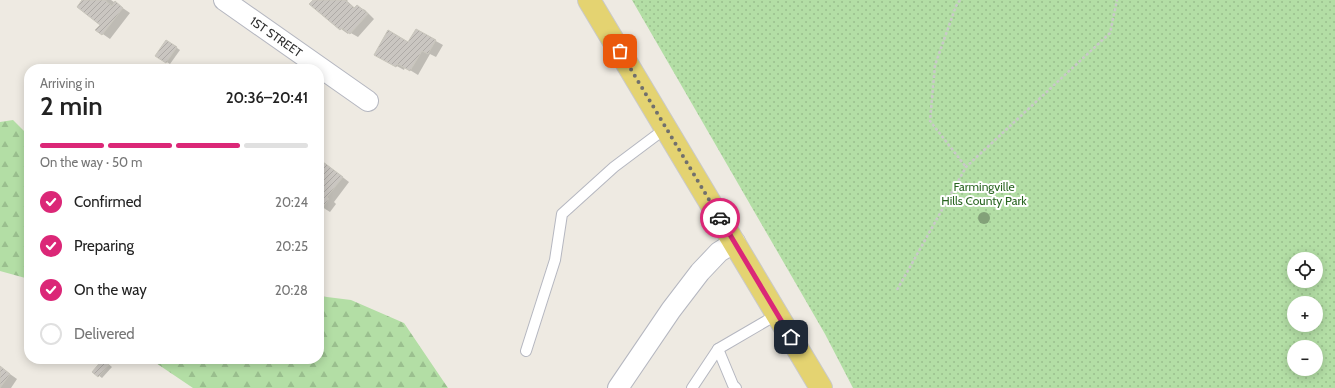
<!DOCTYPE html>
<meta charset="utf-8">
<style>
body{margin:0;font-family:Cabin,sans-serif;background:#f2f2f2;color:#222;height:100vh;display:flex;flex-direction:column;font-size:15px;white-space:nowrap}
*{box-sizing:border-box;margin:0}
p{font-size:13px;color:#767676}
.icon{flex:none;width:22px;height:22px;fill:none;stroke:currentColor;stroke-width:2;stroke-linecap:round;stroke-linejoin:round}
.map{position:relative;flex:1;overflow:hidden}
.side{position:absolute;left:24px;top:64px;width:300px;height:300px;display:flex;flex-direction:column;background:#fff;border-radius:16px;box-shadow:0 2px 10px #0003}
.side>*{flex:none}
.controls{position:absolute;left:1287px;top:252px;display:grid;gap:8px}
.controls a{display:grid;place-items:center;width:36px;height:36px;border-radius:50%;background:#fff;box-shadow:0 2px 10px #0003;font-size:20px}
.pin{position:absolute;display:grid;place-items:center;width:34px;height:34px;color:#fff;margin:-17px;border-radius:8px;box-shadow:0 2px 6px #0006}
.courier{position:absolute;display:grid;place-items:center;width:40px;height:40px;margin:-20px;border:3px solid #db2777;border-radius:50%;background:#fff;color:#222;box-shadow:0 1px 5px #0007}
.summary em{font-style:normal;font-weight:600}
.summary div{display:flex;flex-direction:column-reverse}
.summary{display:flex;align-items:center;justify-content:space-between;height:68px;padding:0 16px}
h1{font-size:26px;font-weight:600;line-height:30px}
.bar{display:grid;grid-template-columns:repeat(4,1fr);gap:6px 4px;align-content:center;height:48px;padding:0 16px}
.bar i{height:5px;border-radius:3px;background:#e0e0e0}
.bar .selected{background:#db2777}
.bar p{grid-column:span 4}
ol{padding:0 16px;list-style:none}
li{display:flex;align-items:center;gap:12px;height:44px}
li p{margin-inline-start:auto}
li .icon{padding:4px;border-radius:50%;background:#db2777;color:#fff;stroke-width:4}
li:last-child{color:#767676}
li i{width:22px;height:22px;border:2px solid #e0e0e0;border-radius:50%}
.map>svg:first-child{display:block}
</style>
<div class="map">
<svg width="1335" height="388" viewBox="0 0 1335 388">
<defs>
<pattern id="forest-firs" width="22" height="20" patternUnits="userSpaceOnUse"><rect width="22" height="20" fill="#b3dea5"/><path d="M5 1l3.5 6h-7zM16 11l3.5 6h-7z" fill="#9abf8e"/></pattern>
<pattern id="park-dots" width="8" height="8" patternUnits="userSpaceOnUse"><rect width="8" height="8" fill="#b3dea5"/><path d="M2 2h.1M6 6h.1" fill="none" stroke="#9abf8e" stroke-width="1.8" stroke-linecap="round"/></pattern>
<pattern id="building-hatch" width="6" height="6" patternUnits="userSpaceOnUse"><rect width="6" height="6" fill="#cac6c1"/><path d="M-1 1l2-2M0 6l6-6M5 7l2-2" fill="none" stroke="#aeaaa6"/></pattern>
</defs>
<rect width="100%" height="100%" fill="#eeeae2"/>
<!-- forest -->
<g fill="url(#forest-firs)">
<path d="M13 120 29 136V279L0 271V122Z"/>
<path d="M319 296 351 300 404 323 448 388H193L150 359H319Z"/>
</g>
<!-- park -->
<path fill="url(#park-dots)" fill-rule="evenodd" d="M632 0H1335V388H853L825 334ZM1294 259H1316V281H1294ZM1294 303H1316V325H1294ZM1294 347H1316V369H1294Z"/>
<!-- shadow -->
<g fill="#0003">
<path d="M84 0H111L130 13 110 39 97 30 101 25Z"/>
<path d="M314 0H348L347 1 355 8 357 6 365 10 374 19 358 37 349 32 348 34 341 29Z"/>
<path d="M416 30 443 45 436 57 430 54 418 75 405 67 404 70 375 54 409 43Z"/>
<path d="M170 43 180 50 170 64 157 56Z"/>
<path d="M319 159 349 182 334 202 336 204 330 212 319 205Z"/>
<path d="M106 362 112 367 102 378 93 371Z"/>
<path d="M0 367 17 379 11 388H0Z"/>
</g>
<!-- building -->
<g fill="url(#building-hatch)" stroke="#c9c6bc">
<path d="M82 0H106V1L112 6 115 1 123 8 102 35 95 30 100 25 77 7Z"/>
<path d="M313 0H345L354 8 357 5 368 14 350 34 342 28 340 30 309 4Z"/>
<path d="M416 29 436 40 428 54 422 51 410 71 398 64 396 67 374 55 388 30 408 42Z"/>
<path d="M166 40 177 47 166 63 155 56Z"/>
<path d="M319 159 343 177 327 197 329 199 322 208 319 206Z"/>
<path d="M103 359 109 365 98 377 92 372Z"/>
<path d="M0 366 10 374 0 388Z"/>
</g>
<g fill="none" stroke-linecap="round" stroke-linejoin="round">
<defs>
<g id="lane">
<path d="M718 349 733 385 736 388"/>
<path d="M526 351 555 260 562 214 614 167 666 128"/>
<path d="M692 388 718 349 778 314"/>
</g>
<g id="street">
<path d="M224 0 368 101"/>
<path d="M618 388 671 310 700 272 719 252 735 242"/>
</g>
<path id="primary" d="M589 0 821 388"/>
</defs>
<!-- lane casing -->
<use href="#lane" stroke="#b5b7c0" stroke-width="12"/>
<!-- street casing -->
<use href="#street" stroke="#b5b7c0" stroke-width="22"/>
<!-- primary casing -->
<use href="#primary" stroke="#c9c9c9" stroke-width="24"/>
<!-- path -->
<g stroke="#c9c9c9" stroke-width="2.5" stroke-dasharray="3 2" stroke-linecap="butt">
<path d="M960 0 956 6 935 65 930 121 966 167"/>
<path d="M897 290 966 167 1110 33 1117 0"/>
</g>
<!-- lane -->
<use href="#lane" stroke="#fff" stroke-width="10"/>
<!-- street -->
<use href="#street" stroke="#fff" stroke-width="20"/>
<!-- primary -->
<use href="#primary" stroke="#e4d371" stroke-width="22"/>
</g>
<!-- trees -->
<circle fill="#83a179" cx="984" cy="218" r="6"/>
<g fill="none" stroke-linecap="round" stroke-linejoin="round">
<!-- done -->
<path stroke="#71706d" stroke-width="4" stroke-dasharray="0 7.2" d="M620 51 720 218"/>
<!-- route -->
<path stroke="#db2777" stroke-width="5" d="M720 218 791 337"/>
</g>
<g text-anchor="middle" stroke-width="4" stroke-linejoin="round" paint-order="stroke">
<!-- street labels -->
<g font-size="12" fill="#2e2e2e" stroke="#fff">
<text transform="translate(276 37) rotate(35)" y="4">1ST STREET</text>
</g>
<!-- park labels -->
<g font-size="12" fill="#2b6623" stroke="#fff">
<text x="984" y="191">Farmingville<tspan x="984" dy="14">Hills County Park</tspan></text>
</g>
</g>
</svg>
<div class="controls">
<a><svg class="icon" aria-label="locate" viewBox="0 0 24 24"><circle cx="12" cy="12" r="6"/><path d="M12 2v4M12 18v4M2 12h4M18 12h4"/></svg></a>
<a>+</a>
<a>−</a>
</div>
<div class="pin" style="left:620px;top:51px;background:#ea580c"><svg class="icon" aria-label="bag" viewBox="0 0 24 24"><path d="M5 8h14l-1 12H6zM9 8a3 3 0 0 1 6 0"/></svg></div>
<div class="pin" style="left:791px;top:337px;background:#1f2937"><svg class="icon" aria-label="home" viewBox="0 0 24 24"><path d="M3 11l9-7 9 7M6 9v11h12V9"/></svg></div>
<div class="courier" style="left:720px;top:218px"><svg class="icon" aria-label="car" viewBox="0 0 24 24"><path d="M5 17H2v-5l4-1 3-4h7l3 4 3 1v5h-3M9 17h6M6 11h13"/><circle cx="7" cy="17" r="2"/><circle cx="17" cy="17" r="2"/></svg></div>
<section class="side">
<div class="summary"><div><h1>2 min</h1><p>Arriving in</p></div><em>20:36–20:41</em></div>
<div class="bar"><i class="selected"></i><i class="selected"></i><i class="selected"></i><i></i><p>On the way · 50 m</p></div>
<ol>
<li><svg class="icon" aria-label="check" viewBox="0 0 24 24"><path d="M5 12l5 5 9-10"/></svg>Confirmed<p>20:24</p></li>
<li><svg class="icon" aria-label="check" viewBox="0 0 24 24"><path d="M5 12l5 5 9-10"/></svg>Preparing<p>20:25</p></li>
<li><svg class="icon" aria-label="check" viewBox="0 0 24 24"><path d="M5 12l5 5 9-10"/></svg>On the way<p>20:28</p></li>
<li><i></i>Delivered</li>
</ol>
</section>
</div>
